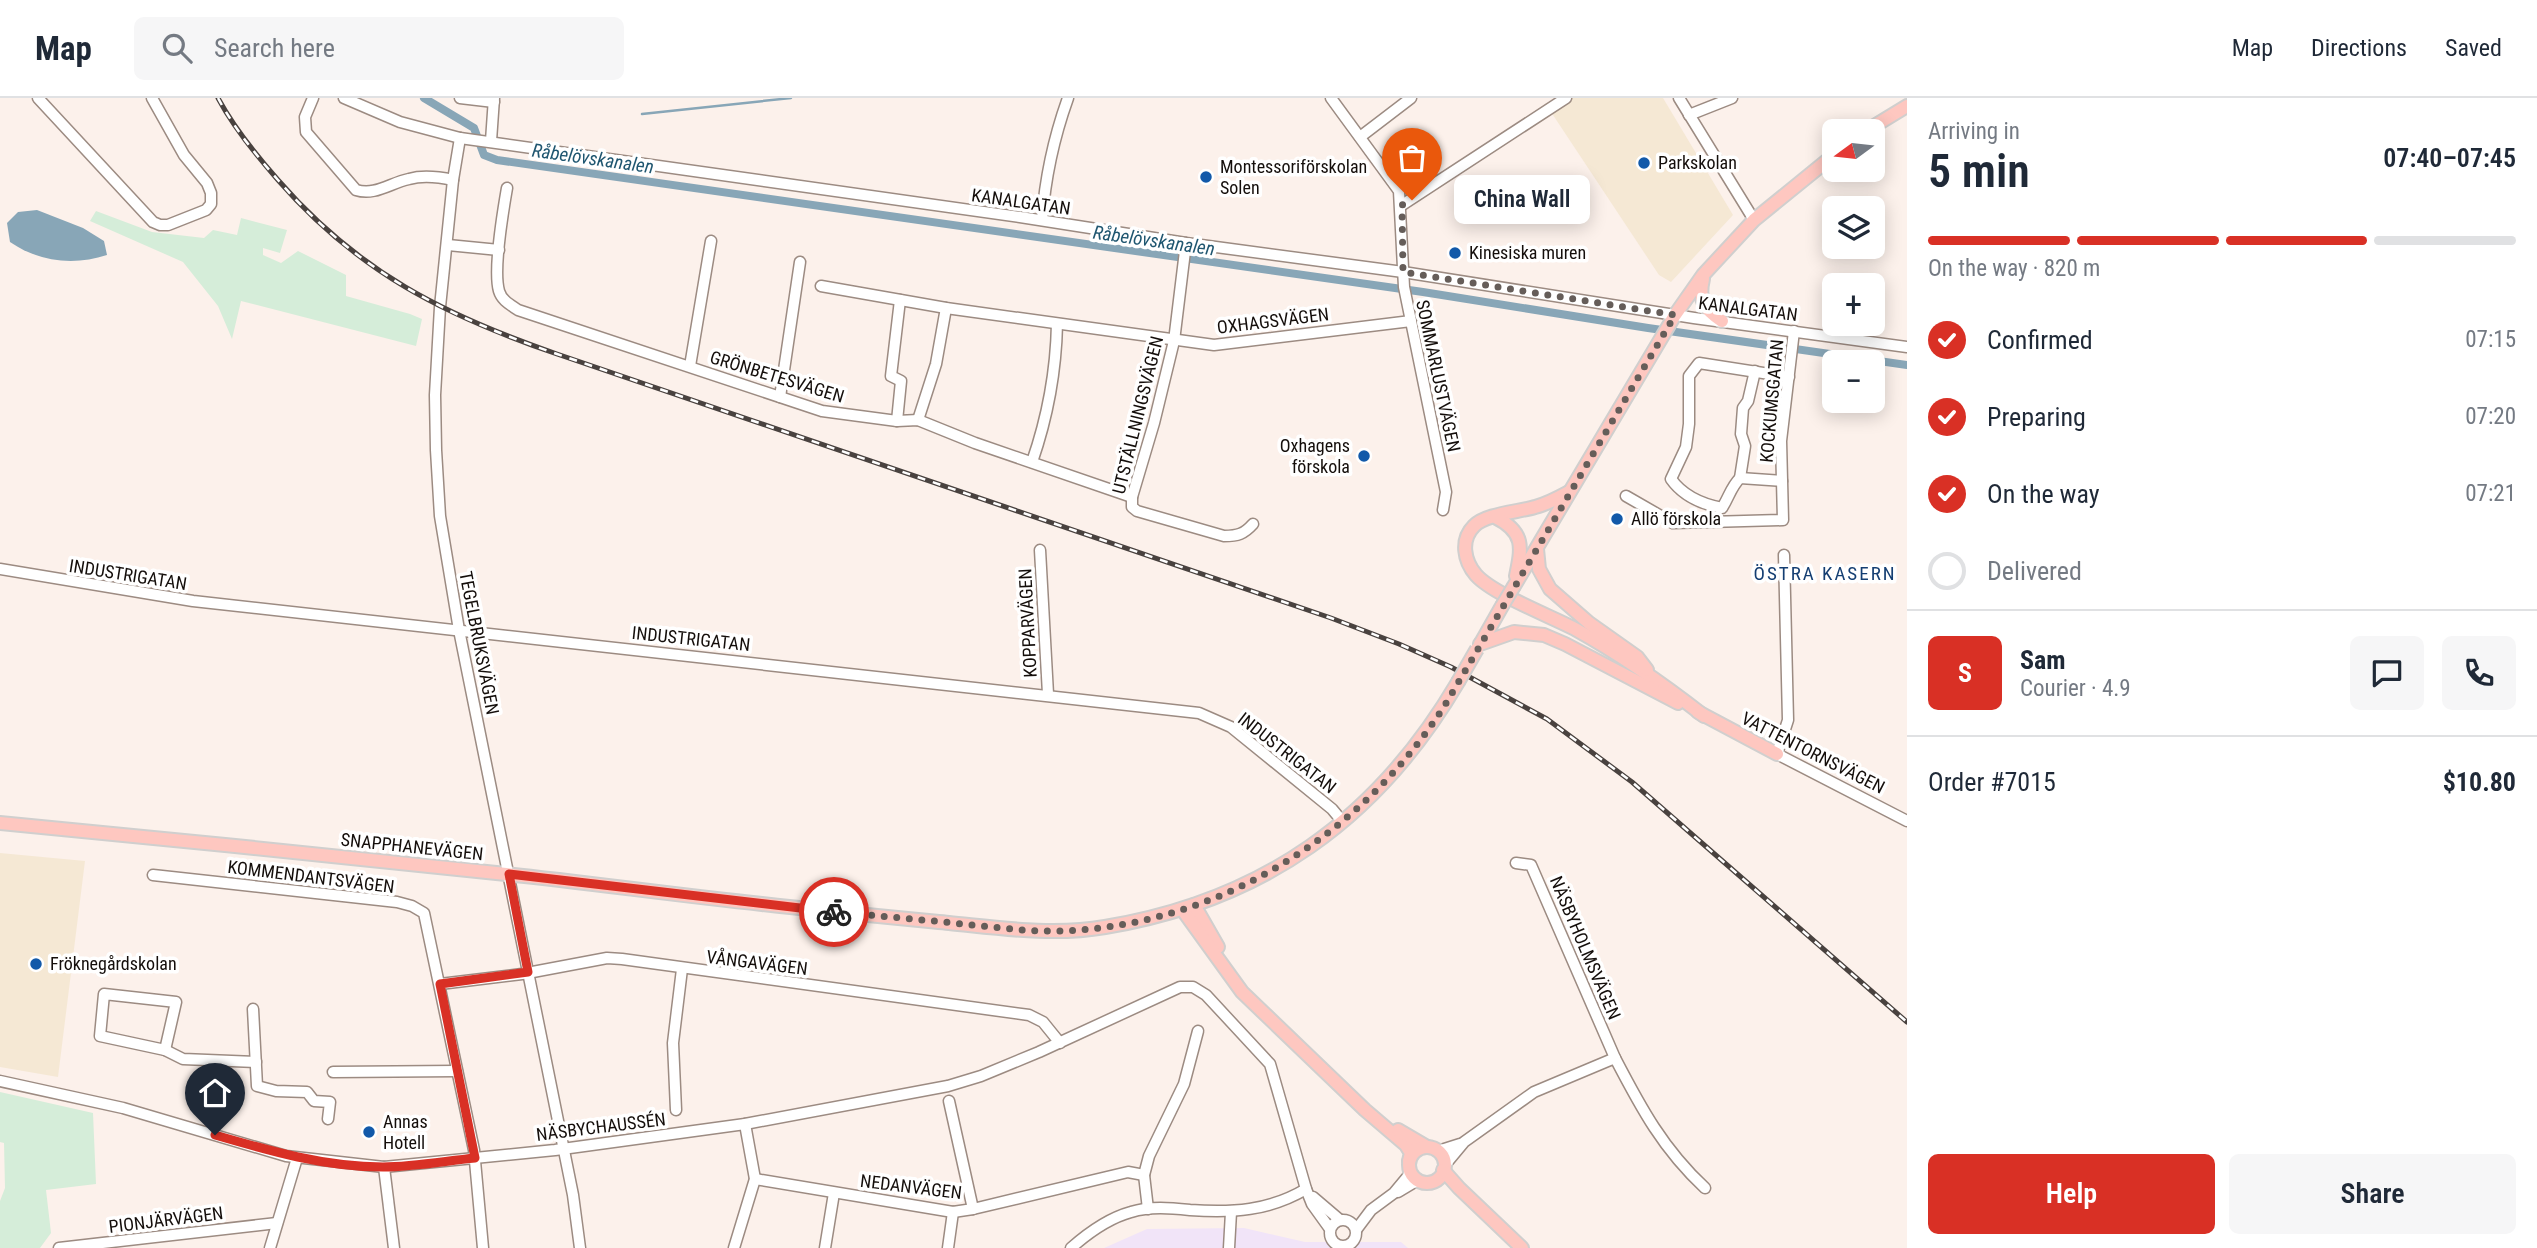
<!DOCTYPE html>
<meta charset="utf-8">
<style>
body{margin:0;font-family:"Roboto Condensed",sans-serif;background:#f6f6f7;color:#1f2937;height:100vh;display:flex;flex-direction:column;font-size:26px;white-space:nowrap}
*{box-sizing:border-box;margin:0}
p{font-size:23px;color:#747a83}
.icon{flex:none;width:38px;height:38px;fill:none;stroke:currentColor;stroke-width:2;stroke-linecap:round;stroke-linejoin:round}
.map{position:relative;flex:1;overflow:hidden}
.panel{display:flex;flex-direction:column;background:#fff;width:630px}
.panel>*{flex:none}
.needle{width:46px;rotate:255deg}
.fabs{position:absolute;left:1822px;top:21px;display:grid;gap:14px}
.fabs a{display:grid;place-items:center;width:63px;height:63px;border-radius:10px;background:#fff;box-shadow:0 4px 18px #0003;font-size:35px}
.pin{position:absolute;display:grid;place-items:center;width:60px;height:60px;color:#fff;margin:-72px -30px;border-radius:50% 50% 50% 0;rotate:-45deg;box-shadow:0 0 7px #0007}
.pin .icon{rotate:45deg}
.courier{position:absolute;display:grid;place-items:center;width:70px;height:70px;margin:-35px;border:5px solid #d93025;border-radius:50%;background:#fff;color:#222;box-shadow:0 2px 9px #0007}
.bubble{position:absolute;height:49px;border-radius:10px;background:#fff;box-shadow:0 4px 18px #0003;font-size:23px;font-weight:600;line-height:49px;text-align:center}
.head em{font-style:normal;font-weight:600}
.head div{display:flex;flex-direction:column-reverse}
.head{display:flex;align-items:center;justify-content:space-between;height:119px;padding:0 21px}
h1{font-size:46px;font-weight:600;line-height:52px}
.bar{display:grid;grid-template-columns:repeat(4,1fr);gap:10px 7px;align-content:center;height:84px;padding:0 21px}
.bar i{height:9px;border-radius:5px;background:#e0e1e3}
.bar .on{background:#d93025}
.bar p{grid-column:span 4}
.line{display:flex;align-items:center;gap:18px;padding:0 21px;border-top:2px solid #e0e1e3}
.line div{flex:1}
.round{display:grid;place-items:center;flex:none;width:74px;height:74px;border-radius:10px;background:#f6f6f7}
ol{padding:0 21px;list-style:none}
li{display:flex;align-items:center;gap:21px;height:77px}
li p{margin-inline-start:auto}
li .icon{padding:7px;border-radius:50%;background:#d93025;color:#fff;stroke-width:4}
li:last-child{color:#747a83}
li i{width:38px;height:38px;border:4px solid #e0e1e3;border-radius:50%}
.primary-button{display:flex;gap:14px;margin-top:auto;padding:14px 21px}
.primary-button a{flex:1;height:80px;border-radius:10px;background:#d93025;color:#fff;font-size:28px;font-weight:600;line-height:80px;text-align:center}
.primary-button a+a{background:#f6f6f7;color:#1f2937}
header{display:flex;align-items:center;gap:42px;box-sizing:border-box;height:98px;padding:0 35px;background:#fff;border-bottom:2px solid #e0e1e3}
header strong{font-size:33px}
nav{display:flex;gap:38px;margin-inline-start:auto;font-size:24px}
.search{width:490px;height:63px;background:#f6f6f7;display:flex;align-items:center;gap:18px;box-sizing:border-box;padding:0 24px;border-radius:10px;color:#747a83;font-size:26px}
main{display:flex;flex:1;min-height:0}
.map>svg:first-child{display:block}
</style>
<header>
<strong>Map</strong>
<div class="search"><svg class="icon" aria-label="search" viewBox="0 0 24 24"><circle cx="10" cy="10" r="6"/><path d="M15 15l6 6"/></svg>Search here</div>
<nav><a>Map</a><a>Directions</a><a>Saved</a></nav>
</header>
<main>
<div class="map">
<svg width="1907" height="1150" viewBox="0 0 1907 1150">
<rect width="100%" height="100%" fill="#fcf1eb"/>
<!-- commercial -->
<path fill="#f1e4f8" d="M1244 1130 1305 1144H1401L1408 1150H1104L1147 1131Z"/>
<!-- education -->
<g fill="#f5e8d4">
<path d="M1572 0H1663L1733 117 1671 184 1659 177 1551 14Z"/>
<path d="M0 755 85 763 58 979 0 969Z"/>
</g>
<!-- green -->
<g fill="#d5edd9">
<path d="M96 113 152 134 204 140 213 132 237 137 241 120 287 132 280 155 263 150V157L281 165 298 153 346 177V198L410 216 422 221 416 248 241 203 232 241 218 208 183 164 90 123Z"/>
<path d="M0 994 93 1015 96 1086 46 1092 51 1135 40 1150H0V1103L5 1090 4 1045 0 1044Z"/>
</g>
<!-- water -->
<path fill="#88a6b7" d="M37 112 83 130 104 143 107 157C74 168 39 164 10 144L7 125 18 114Z"/>
<g fill="none" stroke-linecap="round" stroke-linejoin="round">
<!-- stream -->
<path stroke="#88a6b7" stroke-width="2.5" d="M642 16 791 0"/>
<!-- canal -->
<path stroke="#88a6b7" stroke-width="8" d="M424 0 474 30 484 57 497 62 1423 194 1648 230 1907 267"/>
<defs>
<g id="minor">
<path d="M38 0 153 124 160 127H168L206 112 211 106V95L207 85 184 57 152 0"/>
<path d="M313 0 305 19 306 34 356 92C375 98 390 85 409 81 423 77 439 79 453 82"/>
<path d="M344 0 400 24 460 40 1020 119 1186 145 1403 174 1694 220 1907 249"/>
<path d="M460 0 494 4"/>
<path d="M1331 0 1399 93 1404 189 1446 394 1443 412"/>
<path d="M1679 0 1754 122"/>
<path d="M1689 17 1732 0"/>
<path d="M1360 39 1411 0"/>
<path d="M460 40 453 82 440 209 435 297 436 352 440 418 459 532 573 1097 580 1150"/>
<path d="M491 43 494 0"/>
<path d="M507 90C503 113 493 172 499 193 502 203 511 207 518 212L822 313 897 323 918 322 975 345 1132 399"/>
<path d="M1402 107 1566 0"/>
<path d="M1042 122C1045 81 1054 39 1068 0"/>
<path d="M1186 145 1174 243 1154 325 1132 399V409L1137 413 1224 438C1238 438 1244 436 1253 426"/>
<path d="M448 147 499 152"/>
<path d="M821 188 946 210 1214 247 1411 223"/>
<path d="M690 268 711 143"/>
<path d="M780 299 800 164"/>
<path d="M918 322 936 266 946 210"/>
<path d="M897 323 901 283 891 278 900 202"/>
<path d="M1032 364C1048 318 1056 275 1057 226"/>
<path d="M1740 380 1745 348 1741 336 1743 310 1748 303 1755 273"/>
<path d="M1782 383 1740 380C1731 389 1729 399 1722 410 1701 406 1683 398 1671 381L1686 349 1689 326V278L1699 265 1789 279"/>
<path d="M1626 398 1673 425 1783 422 1781 343 1794 233"/>
<path d="M1040 452 1048 596"/>
<path d="M1784 457 1788 622 1777 656 1907 723"/>
<path d="M0 471 193 503 1199 615 1231 629 1332 711 1342 723"/>
<path d="M1516 765 1531 767 1615 960"/>
<path d="M153 777 397 804 412 808 424 815 474 1052 483 1150"/>
<path d="M440 886 522 876 607 860 622 861 1029 917 1043 924 1060 945"/>
<path d="M104 896 176 904 165 952 100 938Z"/>
<path d="M253 911 257 988 276 993 307 994 314 1003 330 1004 328 1021"/>
<path d="M165 952 183 961 256 964"/>
<path d="M333 974 457 973"/>
<path d="M0 983 123 1010 286 1058 384 1069 555 1052 745 1026 948 988 981 978 1039 954 1180 889H1193L1206 897 1270 966 1306 1091 1312 1106 1330 1131"/>
<path d="M949 1003 973 1111"/>
<path d="M676 1012 673 945 682 871"/>
<path d="M1438 1053 1460 1046"/>
<path d="M1444 1068 1464 1044 1534 994 1615 960C1641 1010 1663 1051 1705 1090"/>
<path d="M384 1069 394 1150"/>
<path d="M755 1081 953 1114 973 1111 1128 1074 1144 1077"/>
<path d="M1398 1094 1418 1082"/>
<path d="M1313 1099 1340 1122"/>
<path d="M1148 1111 1144 1077 1149 1058 1184 986 1198 933"/>
<circle cx="1343" cy="1135" r="13"/>
<path d="M1356 1132 1371 1112 1394 1095 1409 1077V1067"/>
<path d="M59 1150 277 1125"/>
<path d="M270 1150 297 1060"/>
<path d="M734 1150 755 1081 745 1026"/>
<path d="M825 1150 834 1095"/>
<path d="M948 1150 953 1114"/>
<path d="M1071 1150C1088 1135 1109 1120 1131 1114 1150 1108 1171 1110 1190 1112 1232 1115 1269 1113 1306 1091"/>
<path d="M1229 1150 1231 1114"/>
</g>
<g id="major">
<path d="M1866 33 1907 8"/>
<path d="M1703 181C1698 202 1704 211 1722 223"/>
<path d="M1569 394C1558 400 1547 406 1535 409 1518 414 1485 416 1474 428 1460 442 1464 463 1476 477 1493 496 1550 518 1575 531 1620 556 1663 586 1704 618"/>
<path d="M1495 419C1525 434 1522 449 1516 478"/>
<path d="M1537 451 1539 471 1550 491 1589 525 1637 559 1647 572"/>
<path d="M1514 488 1675 217 1703 177 1754 122 1834 57"/>
<path d="M1481 545 1502 508"/>
<path d="M1480 546 1514 534 1544 537 1565 546 1678 605"/>
<path d="M1698 614 1777 656"/>
<path d="M0 725C169 741 337 758 506 776 591 785 676 797 762 806 824 813 887 819 949 825 1000 830 1053 838 1105 829 1262 803 1377 722 1458 584"/>
<path d="M1194 807 1218 849"/>
<path d="M1182 811 1242 894 1365 1012 1406 1047 1411 1055 1409 1063"/>
<path d="M1398 1032 1427 1049"/>
<circle cx="1427" cy="1067" r="18"/>
<path d="M1443 1072 1459 1090 1522 1150"/>
</g>
</defs>
<!-- minor casing -->
<use href="#minor" stroke="#9c8b82" stroke-width="13"/>
<!-- major casing -->
<use href="#major" stroke="#d0cfce" stroke-width="16"/>
<!-- minor -->
<use href="#minor" stroke="#fff" stroke-width="10"/>
<!-- major -->
<use href="#major" stroke="#fec7c0" stroke-width="12"/>
<defs>
<path id="rail" d="M218 0C234 30 256 57 278 82 358 174 444 217 557 256L1331 520 1399 546 1451 569 1547 621 1632 684 1907 924"/>
</defs>
<!-- rail casing -->
<use href="#rail" stroke="#49423f" stroke-width="5"/>
<!-- rail -->
<use href="#rail" stroke="#fff" stroke-width="2.5" stroke-dasharray="8" stroke-linecap="butt"/>
<defs>
<g id="major-bridge">
<path d="M1502 508 1514 488"/>
<path d="M1458 584 1477 551"/>
</g>
</defs>
<!-- major-bridge casing -->
<use href="#major-bridge" stroke="#d0cfce" stroke-width="16" stroke-linecap="butt"/>
<!-- major-bridge -->
<use href="#major-bridge" stroke="#fec7c0" stroke-width="12"/>
</g>
<g fill="none" stroke-linecap="round" stroke-linejoin="round">
<!-- done -->
<path stroke="#655d59" stroke-width="7" stroke-dasharray="0 12.6" d="M834 814C880 818 926 822 972 827 1002 830 1032 834 1062 833 1219 827 1361 738 1445 607L1675 217 1403 174 1402 107 1412 102"/>
<!-- route -->
<path stroke="#d93025" stroke-width="9" d="M215 1037C270 1053 325 1069 383 1069 414 1069 445 1063 475 1060L440 886 528 874 509 776 834 814"/>
</g>
<!-- markers -->
<g fill="#1259a9" stroke="#fff" stroke-width="2.5">
<circle cx="1644" cy="65" r="7"/>
<circle cx="1206" cy="79" r="7"/>
<circle cx="1455" cy="155" r="7"/>
<circle cx="1364" cy="358" r="7"/>
<circle cx="1617" cy="421" r="7"/>
<circle cx="36" cy="866" r="7"/>
<circle cx="369" cy="1034" r="7"/>
</g>
<g text-anchor="middle" stroke-width="7" stroke-linejoin="round" paint-order="stroke">
<!-- poi labels -->
<g font-size="18" fill="#140e0b" stroke="#fff" text-anchor="start">
<text x="1658" y="71">Parkskolan</text>
<text x="1220" y="75">Montessoriförskolan<tspan x="1220" dy="21">Solen</tspan></text>
<text x="1469" y="161">Kinesiska muren</text>
<text x="1350" y="354" text-anchor="end">Oxhagens<tspan x="1350" dy="21">förskola</tspan></text>
<text x="1631" y="427">Allö förskola</text>
<text x="50" y="872">Fröknegårdskolan</text>
<text x="383" y="1030">Annas<tspan x="383" dy="21">Hotell</tspan></text>
</g>
<!-- street labels -->
<g font-size="18" fill="#140e0b" stroke="#fff">
<text transform="translate(1021 104) rotate(8)" y="6">KANALGATAN</text>
<text transform="translate(1748 211) rotate(7)" y="6">KANALGATAN</text>
<text transform="translate(1273 223) rotate(-7)" y="6">OXHAGSVÄGEN</text>
<text transform="translate(1438 278) rotate(78)" y="6">SOMMARLUSTVÄGEN</text>
<text transform="translate(777 279) rotate(17)" y="6">GRÖNBETESVÄGEN</text>
<text transform="translate(1772 303) rotate(-85)" y="6">KOCKUMSGATAN</text>
<text transform="translate(1138 317) rotate(-76)" y="6">UTSTÄLLNINGSVÄGEN</text>
<text transform="translate(128 477) rotate(9)" y="6">INDUSTRIGATAN</text>
<text transform="translate(1028 525) rotate(-93)" y="6">KOPPARVÄGEN</text>
<text transform="translate(691 541) rotate(6)" y="6">INDUSTRIGATAN</text>
<text transform="translate(479 545) rotate(79)" y="6">TEGELBRUKSVÄGEN</text>
<text transform="translate(1287 655) rotate(38)" y="6">INDUSTRIGATAN</text>
<text transform="translate(1813 655) rotate(27)" y="6">VATTENTORNSVÄGEN</text>
<text transform="translate(412 749) rotate(6)" y="6">SNAPPHANEVÄGEN</text>
<text transform="translate(311 779) rotate(7)" y="6">KOMMENDANTSVÄGEN</text>
<text transform="translate(1585 850) rotate(67)" y="6">NÄSBYHOLMSVÄGEN</text>
<text transform="translate(757 865) rotate(7)" y="6">VÅNGAVÄGEN</text>
<text transform="translate(601 1029) rotate(-7)" y="6">NÄSBYCHAUSSÉN</text>
<text transform="translate(911 1089) rotate(7)" y="6">NEDANVÄGEN</text>
<text transform="translate(166 1122) rotate(-7)" y="6">PIONJÄRVÄGEN</text>
</g>
<!-- water labels -->
<g font-size="19" font-style="italic" fill="#1f5670" stroke="#fff">
<text transform="translate(593 60) rotate(8)" y="7">Råbelövskanalen</text>
<text transform="translate(1154 142) rotate(8)" y="7">Råbelövskanalen</text>
</g>
<!-- neighbourhood labels -->
<g font-size="19" letter-spacing="2" fill="#143e72" stroke="#fff">
<text x="1825" y="482">ÖSTRA KASERN</text>
</g>
</g>
</svg>
<div class="fabs">
<a><svg class="needle" viewBox="-14 -14 28 28"><path d="M0-13l5 13h-10z" fill="#e53935"/><path d="M0 13l5-13h-10z" fill="#747a83"/></svg></a>
<a><svg class="icon" aria-label="layers" viewBox="0 0 24 24"><path d="M12 4l9 5-9 5-9-5zM3 14l9 5 9-5"/></svg></a>
<a>+</a>
<a>−</a>
</div>
<div class="pin" style="left:1412px;top:102px;background:#ea580c"><svg class="icon" aria-label="bag" viewBox="0 0 24 24"><path d="M5 8h14l-1 12H6zM9 8a3 3 0 0 1 6 0"/></svg></div>
<div class="pin" style="left:215px;top:1037px;background:#1f2937"><svg class="icon" aria-label="home" viewBox="0 0 24 24"><path d="M3 11l9-7 9 7M6 9v11h12V9"/></svg></div>
<div class="courier" style="left:834px;top:814px"><svg class="icon" aria-label="bike" viewBox="0 0 24 24"><circle cx="6" cy="16" r="4"/><circle cx="18" cy="16" r="4"/><path d="M6 16l4-8h5l3 8M10 8l3 8H6M13 5h3"/></svg></div>
<div class="bubble" style="left:1454px;top:77px;width:136px">China Wall</div>
</div>
<section class="panel">
<div class="head"><div><h1>5 min</h1><p>Arriving in</p></div><em>07:40–07:45</em></div>
<div class="bar"><i class="on"></i><i class="on"></i><i class="on"></i><i></i><p>On the way · 820 m</p></div>
<ol>
<li><svg class="icon" aria-label="check" viewBox="0 0 24 24"><path d="M5 12l5 5 9-10"/></svg>Confirmed<p>07:15</p></li>
<li><svg class="icon" aria-label="check" viewBox="0 0 24 24"><path d="M5 12l5 5 9-10"/></svg>Preparing<p>07:20</p></li>
<li><svg class="icon" aria-label="check" viewBox="0 0 24 24"><path d="M5 12l5 5 9-10"/></svg>On the way<p>07:21</p></li>
<li><i></i>Delivered</li>
</ol>
<div class="line" style="height:126px"><b class="round" style="background:#d93025;color:#fff">S</b><div><b>Sam</b><p>Courier · 4.9</p></div><a class="round"><svg class="icon" aria-label="chat" viewBox="0 0 24 24"><path d="M4 5h16v11H9l-5 4z"/></svg></a><a class="round"><svg class="icon" aria-label="phone" viewBox="0 0 24 24"><path d="M5 4h4l2 5-3 2q2 4 5 5l2-3 5 2v4C11 20 4 13 5 4z"/></svg></a></div>
<div class="line" style="height:91px"><div>Order #7015</div><b>$10.80</b></div>
<div class="primary-button"><a>Help</a><a>Share</a></div>
</section>
</main>
